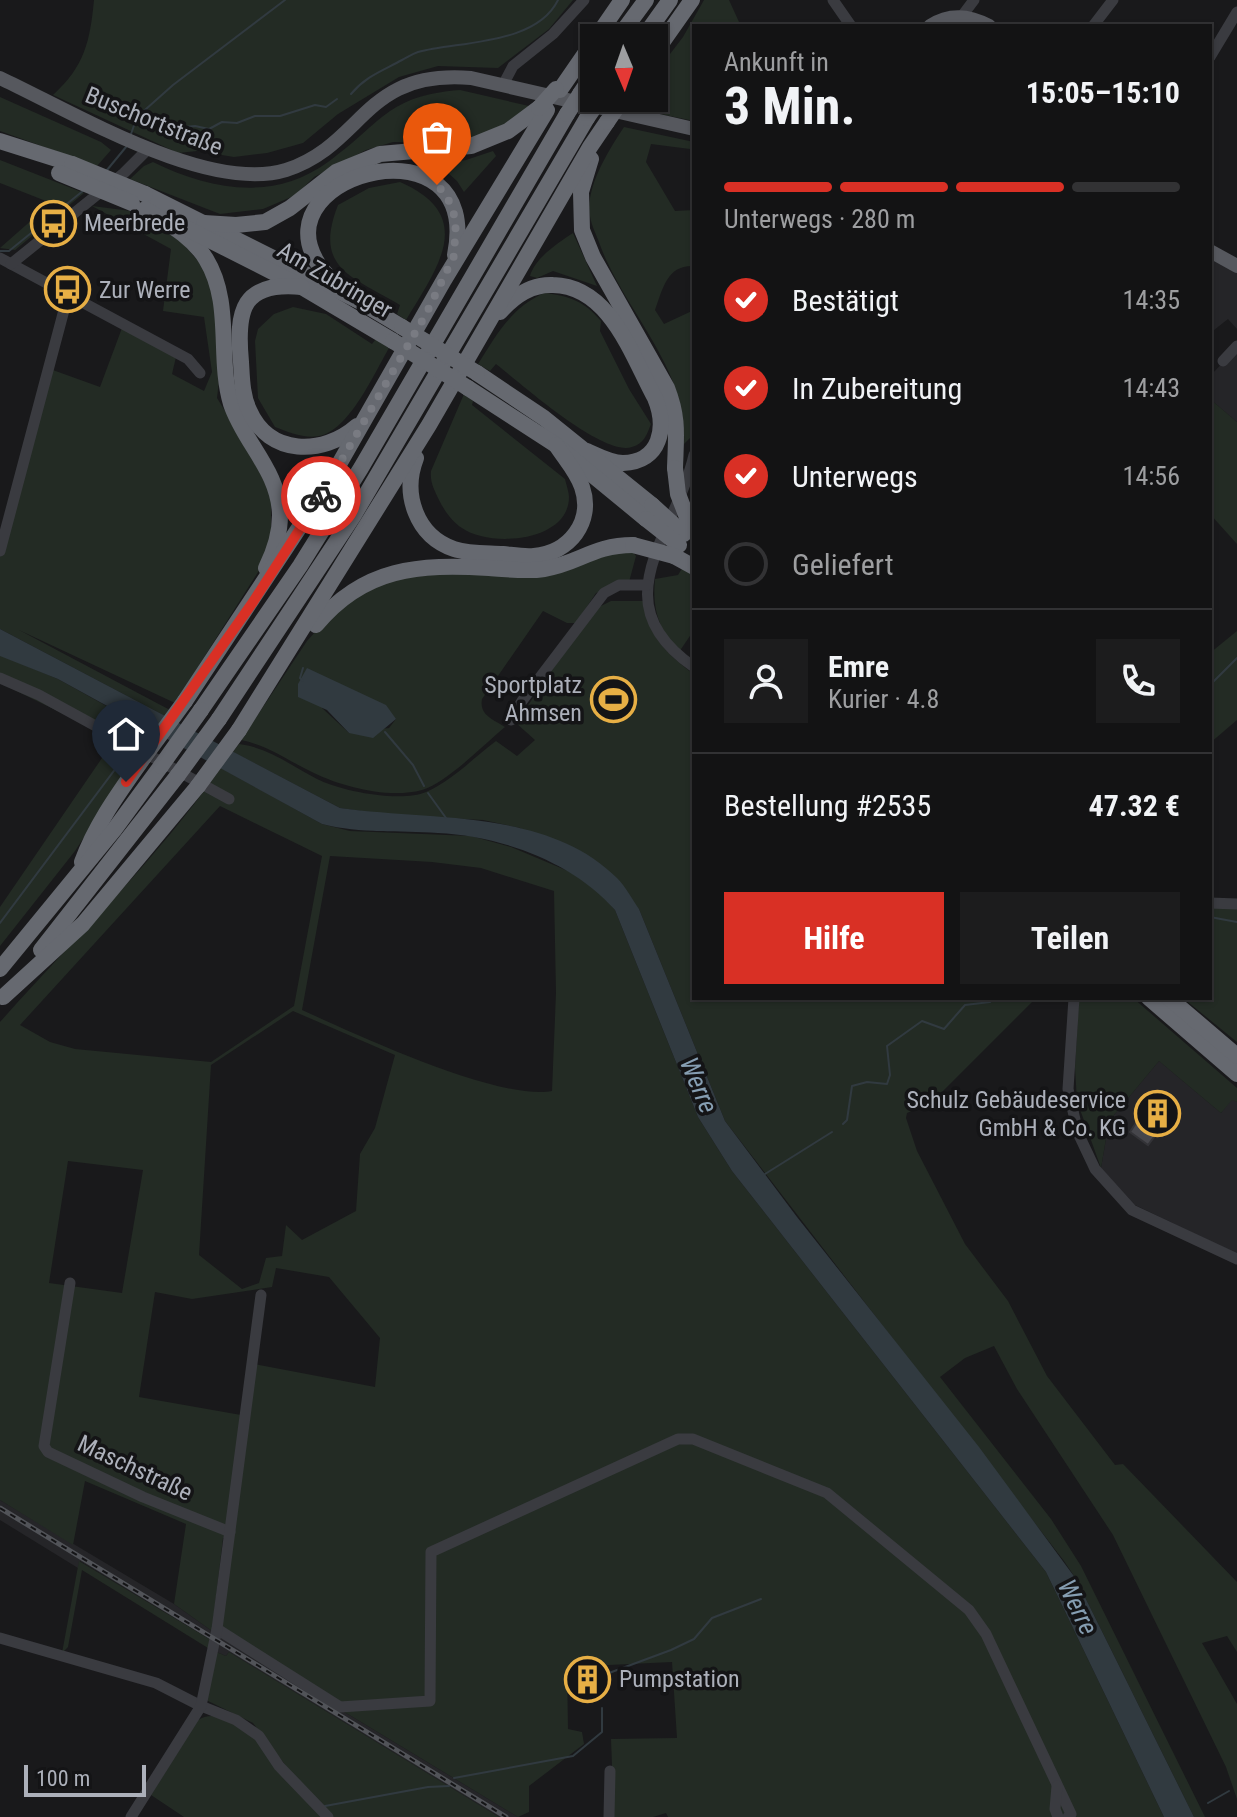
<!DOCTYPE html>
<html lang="de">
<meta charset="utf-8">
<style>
body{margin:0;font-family:"Roboto Condensed",sans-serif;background:#1c1c1d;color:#f1f3f6;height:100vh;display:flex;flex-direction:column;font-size:30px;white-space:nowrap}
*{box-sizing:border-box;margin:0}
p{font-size:26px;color:#9d9ea0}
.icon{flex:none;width:44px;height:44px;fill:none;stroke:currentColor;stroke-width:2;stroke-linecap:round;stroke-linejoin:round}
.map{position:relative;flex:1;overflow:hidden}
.panel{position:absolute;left:692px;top:24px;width:520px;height:976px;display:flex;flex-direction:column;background:#131314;border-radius:0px;box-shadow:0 2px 6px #0004,0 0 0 2px #323234}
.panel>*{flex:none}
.needle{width:52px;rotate:178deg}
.tools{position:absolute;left:580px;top:24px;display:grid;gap:16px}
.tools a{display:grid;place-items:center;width:88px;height:88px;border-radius:0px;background:#131314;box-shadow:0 2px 6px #0004,0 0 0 2px #323234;font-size:40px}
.scale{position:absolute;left:24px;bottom:20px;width:122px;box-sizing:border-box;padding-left:8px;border:4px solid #acb0ba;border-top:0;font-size:22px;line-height:28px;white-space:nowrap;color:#acb0ba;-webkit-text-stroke:6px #141416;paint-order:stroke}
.pin{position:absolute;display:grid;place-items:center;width:68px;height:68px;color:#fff;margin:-82px -34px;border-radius:50% 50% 50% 0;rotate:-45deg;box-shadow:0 0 8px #0007}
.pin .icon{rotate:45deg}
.courier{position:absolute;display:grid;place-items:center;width:80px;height:80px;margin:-40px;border:6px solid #d93025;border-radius:50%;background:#fff;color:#222;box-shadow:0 2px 10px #0007}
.headline em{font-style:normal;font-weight:700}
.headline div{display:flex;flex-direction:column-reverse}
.headline{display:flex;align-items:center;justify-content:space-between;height:136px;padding:0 32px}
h1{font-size:52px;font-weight:700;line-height:60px}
.bar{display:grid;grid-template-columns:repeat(4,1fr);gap:12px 8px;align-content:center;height:96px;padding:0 32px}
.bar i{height:10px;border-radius:6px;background:#323234}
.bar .selected{background:#d93025}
.bar p{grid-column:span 4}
.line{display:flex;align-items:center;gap:20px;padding:0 32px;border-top:2px solid #323234}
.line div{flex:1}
.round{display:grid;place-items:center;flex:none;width:84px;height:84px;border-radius:0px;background:#1c1c1d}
ol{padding:0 32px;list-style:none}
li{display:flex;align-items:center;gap:24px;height:88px}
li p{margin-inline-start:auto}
li .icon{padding:8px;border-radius:50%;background:#d93025;color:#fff;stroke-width:4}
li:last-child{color:#9d9ea0}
li i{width:44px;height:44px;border:4px solid #323234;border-radius:50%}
.cta{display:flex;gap:16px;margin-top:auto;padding:16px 32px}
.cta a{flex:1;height:92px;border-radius:0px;background:#d93025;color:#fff;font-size:32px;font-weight:700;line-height:92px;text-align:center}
.cta a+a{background:#1c1c1d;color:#f1f3f6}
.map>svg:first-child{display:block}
</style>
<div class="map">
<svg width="1237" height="1817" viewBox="0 0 1237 1817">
<rect width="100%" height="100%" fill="#19191b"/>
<!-- built -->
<g fill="#252528">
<path d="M1214 260 1237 272V329L1228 319 1214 330 1210 326V263Z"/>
<path d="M1237 348V422L1210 399V376Z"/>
<path d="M1159 1061 1221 1113 1232 1099 1237 1102V1254L1135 1205 1101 1168 1109 1121Z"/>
<path d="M0 1500 174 1604 219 1636 518 1817H499L229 1652 226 1656 214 1651 216 1643 80 1561 78 1568 0 1520Z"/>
</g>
<!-- green -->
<g fill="#232b24" fill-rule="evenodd">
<path d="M94 0H573L549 29 498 68 438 66 399 77 338 114 303 143 267 153 234 157 197 151 178 153 53 95C85 66 90 41 94 0Z"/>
<path d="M704 0H729L739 22 733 26H694V121L636 109 643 98H654V75L683 37Z"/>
<path d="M460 90 529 106 506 123 481 136 454 142H393L366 150 314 177 296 195 263 209 220 214 130 179 144 166 153 162C210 190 273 202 328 162 382 123 386 96 460 90Z"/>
<path d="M0 97 101 142 111 150 97 166 0 131Z"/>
<path d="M624 127 694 142V148L690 149 651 144 646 162 675 211 694 210V266C667 265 663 288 655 310L664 324 694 310 692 436 684 444C688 368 625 312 600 245 597 236 591 225 590 216 585 187 609 150 624 127Z"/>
<path d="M493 151 496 156 464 192 457 181 438 164 466 160Z"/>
<path d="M0 160 84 193 15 250 0 248 51 203 0 183Z"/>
<path d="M400 182C478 216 437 268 406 320L397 314 400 305C352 276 313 269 338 205L369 188Z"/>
<path d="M92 206 131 211 148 219 181 241 203 267 213 292 220 372 217 398 262 471 271 500V537L260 569 175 703 19 630 170 710 165 716 0 629V541L50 369 100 387 122 328 176 357 172 374 204 391 212 372 204 317 163 311 171 249Z"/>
<path d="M573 233 597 286 553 271 537 278 530 276C535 258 558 243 573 233Z"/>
<path d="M544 293C570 296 584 301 601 321L600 331 629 389 651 424C647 434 644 444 632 447 603 457 520 383 496 364L490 371 478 364C497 334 511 308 544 293Z"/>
<path d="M293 307 326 314 372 344 376 339 389 348C375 372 349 431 319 436 305 439 288 432 275 427L258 398 255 341 258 329 274 314Z"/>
<path d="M464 394 473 401 472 405 565 479C566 484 569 492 569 497 569 542 490 548 462 528 452 522 444 510 439 500 434 489 430 483 431 471Z"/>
<path d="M1210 399 1237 422V544L1210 514Z"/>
<path d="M632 551 636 556 629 582 596 593 576 623H567L543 611 482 699C479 715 493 719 505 727 483 745 448 782 422 790 389 799 343 787 314 773 288 761 270 746 241 740L307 641 326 620 349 600 388 580ZM322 708 396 719 389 728 349 733Z"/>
<path d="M683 567 694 575V630L679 652C659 630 652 609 655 579L678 575Z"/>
<path d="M611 601H643C648 635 667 655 694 674V998H1036L933 1101 907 1113 906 1118 917 1151 965 1244 1008 1301 1047 1376 1115 1465 1123 1464 1237 1582V1652L1227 1636 1202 1643 1237 1704V1799L1226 1767 1113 1535 1017 1389 994 1346 965 1358 940 1377 1051 1519 1081 1566 1205 1817H1194L1076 1579 1064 1561 725 1121 639 909 520 828 483 820 389 815 340 808 233 752 239 744C269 748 290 765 317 779 340 791 401 803 426 792 452 781 473 758 496 741L517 756 535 740 516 723 593 610Z"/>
<path d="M1237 631V720L1210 743V653Z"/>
<path d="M0 655 58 679 153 732 75 851 0 946V907L115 739 0 683Z"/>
<path d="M221 768 322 824 350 831 471 836 511 847 568 871 596 888 615 910 698 1117 732 1171 1046 1572 1164 1817H668L666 1813 653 1817H614L611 1739 677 1738 672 1662 567 1667 568 1729 582 1732 584 1744 529 1786V1812L518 1817 219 1636 231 1538H223L212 1631 174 1604 186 1524 85 1481 73 1545 0 1500V1022C75 938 156 860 221 768ZM220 806 322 856 294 1006 211 1062 75 1049 50 1042 20 1025ZM330 856 432 862 481 868 554 891 556 993 552 1091C498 1101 355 1034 302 1010ZM293 1011 395 1055 375 1128 360 1154 356 1211 302 1240 286 1225 282 1256 266 1258 259 1283 242 1289 199 1255 211 1065ZM68 1161 143 1170 122 1293 49 1283ZM276 1268 329 1277 380 1338 375 1387 249 1363 241 1415 139 1397 155 1292 192 1299 272 1287Z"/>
<path d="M1210 907 1237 909V1042L1183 998H1210Z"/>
<path d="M1079 998H1133L1237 1088V1102L1232 1100 1221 1113 1159 1061 1109 1121 1101 1168 1077 1101 1075 1068Z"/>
<path d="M79 1561 211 1640 208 1648 82 1570 68 1647 62 1653Z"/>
<path d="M214 1651 226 1656 229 1652 499 1817H184L151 1795 198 1720C228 1700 276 1759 296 1779L253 1723 206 1700Z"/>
</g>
<!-- water -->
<g fill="#313a40">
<path d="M0 629 340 808C429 821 547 808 617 878 626 887 632 899 639 909L725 1121 797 1217 979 1447 1076 1579 1194 1817H1164L1046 1572 732 1171 698 1117 615 910C573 862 501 836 438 833 398 830 362 834 322 824L58 679 0 656Z"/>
<path d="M307 668 386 705 396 719 373 738 349 733 327 710 298 697V684Z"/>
</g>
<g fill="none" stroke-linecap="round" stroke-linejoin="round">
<!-- stream -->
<g stroke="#313a40" stroke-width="2">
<path d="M351 94C366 76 382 71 402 60 408 57 412 54 418 52 460 41 536 45 558 0"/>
<path d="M138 117 152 119 173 128 195 126 209 129 222 122 237 123 255 116H280L315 105 326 107 337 99"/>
<path d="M131 134 137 117 173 85 285 0"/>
<path d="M107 170 126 147"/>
<path d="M0 251H9L84 190"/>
<path d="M303 681 300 678 303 668"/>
<path d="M1210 685 1237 658"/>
<path d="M385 732 413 765 424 786"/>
<path d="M140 743 152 729"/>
<path d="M428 793 446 818"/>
<path d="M1210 917 1237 922"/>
<path d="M0 923 125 756"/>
<path d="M843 1124 847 1120 852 1086 867 1082 887 1084 890 1075 887 1046 922 1021 944 1029 965 1005 990 1002 994 998"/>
<path d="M765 1174 832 1132"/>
<path d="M609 1673 671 1650 694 1639 712 1618 761 1599"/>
<path d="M454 1778 573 1756 602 1732V1708"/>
<path d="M1208 1803 1229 1791"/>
<path d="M325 1806 428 1787 449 1786"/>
</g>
</g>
<!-- building -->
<path fill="#46464b" stroke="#333337" stroke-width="2" d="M1155 1094 1175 1109 1148 1145 1130 1132Z"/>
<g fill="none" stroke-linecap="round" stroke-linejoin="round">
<!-- minor -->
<g stroke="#3a3b40" stroke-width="11">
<path d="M833 0 851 26"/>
<path d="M962 16 974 0"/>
<path d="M1093 26 1113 0"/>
<path d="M1210 57 1237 12"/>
<path d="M503 85 513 66 553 34 584 0"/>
<path d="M0 258 188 359 200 373"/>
<path d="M11 264 124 173 149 148"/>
<path d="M1223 361 1237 346"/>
<path d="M694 455C676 534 599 602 694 667"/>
<path d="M0 551 68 295"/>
<path d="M0 678 39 695 229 799"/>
<path d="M511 720 522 701 604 593 619 585H647"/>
<path d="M1210 903 1237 904"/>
<path d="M1074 998 1068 1089 1078 1133 1095 1169 1132 1210 1237 1259"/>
<path d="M70 1283 44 1446 48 1452 143 1497 230 1532"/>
<path d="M217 1629 340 1707 430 1701 431 1552 678 1439H693L827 1493 969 1610 986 1634 1071 1814 1068 1817"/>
<path d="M0 1638 156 1683 201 1706 236 1720 259 1736 279 1766 328 1817"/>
<path d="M1057 1786 1055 1809 1058 1817"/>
<path d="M131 1817 201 1706 217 1629 261 1295"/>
<path d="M609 1817 610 1771"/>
</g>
<!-- major -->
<g stroke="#56585e" stroke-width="14">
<path d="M930 26C950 13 969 15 989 26"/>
<path d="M0 78C73 112 208 194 286 170 365 144 363 69 471 78L694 129"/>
<path d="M1210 251 1237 266"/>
</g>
<!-- highway -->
<g stroke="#666970" stroke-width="16">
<path d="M618 38 646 0"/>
<path d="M643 38 670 0"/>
<path d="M654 54 692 0"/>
<path d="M560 90 622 0"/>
<path d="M580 94 594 73"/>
<path d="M0 141 72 164"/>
<path d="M591 159 581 192 582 230 593 257 667 388C679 419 676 435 675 468"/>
<path d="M145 194 357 300 402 327"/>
<path d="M145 209C167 223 192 236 206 259 233 303 217 357 231 404 244 443 279 471 280 515 280 533 274 552 266 568"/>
<path d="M204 223 236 225 265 222 290 208 336 172 380 154 471 146 508 131 539 108"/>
<path d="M180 225 302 287 393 341"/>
<path d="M302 287C242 281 236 310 241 362 242 378 242 395 249 410 269 456 323 456 357 426"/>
<path d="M357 300C344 289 325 277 317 262 262 171 483 116 455 255"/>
<path d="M500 312C514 296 532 284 553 285 610 286 632 356 655 398 667 427 661 462 623 463 611 463 598 456 587 451"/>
<path d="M477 373 544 418 652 505"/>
<path d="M468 388 556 445 646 519"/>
<path d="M416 458C402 494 416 536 454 549 469 554 487 553 503 554 513 555 524 557 534 556 569 553 594 522 582 487 577 472 565 459 556 445"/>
<path d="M674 556 694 567"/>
<path d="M316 625C364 567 419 564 489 568 507 569 526 572 544 569 578 564 593 545 633 545"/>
<path d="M185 701 326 487 444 280 547 110"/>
<path d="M201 710 300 566 361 468 567 114"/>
<path d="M219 719 354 515 587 118"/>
<path d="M239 730 429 425 590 147 607 122"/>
<path d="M82 862C96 823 121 790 144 757"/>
<path d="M41 950 178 775"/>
<path d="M0 969 114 830 161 766"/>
<path d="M3 997 83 924 198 786"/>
<path d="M1149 998 1237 1074"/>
<path d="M1169 998 1237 1056"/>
</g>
<defs>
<path id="rail" d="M0 1508 506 1817"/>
</defs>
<!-- rail casing -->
<use href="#rail" stroke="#515358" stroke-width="5"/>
<!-- rail -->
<use href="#rail" stroke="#141416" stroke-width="2" stroke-dasharray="6" stroke-linecap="butt"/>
<!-- highway-bridge -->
<g stroke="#666970" stroke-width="16">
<path d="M539 108 556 89"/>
<path d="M567 114 580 94"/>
<path d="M587 118 600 99"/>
<path d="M607 122 620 103"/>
<path d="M72 164 145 194"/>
<path d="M59 173 132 203"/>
<path d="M402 327 477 373"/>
<path d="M393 341 468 388"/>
<path d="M675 468 678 494 690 525"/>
<path d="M652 505 684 534"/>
<path d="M646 519 679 545"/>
<path d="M633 545 674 556"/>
<path d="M144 757 185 701"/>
<path d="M161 766 201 710"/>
<path d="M178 775 219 719"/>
<path d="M198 786 239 730"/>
</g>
</g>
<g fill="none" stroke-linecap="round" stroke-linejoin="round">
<!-- done -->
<path stroke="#797b82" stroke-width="8" stroke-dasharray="0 14.4" d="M321 496 426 314 454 256 456 220 447 196 437 185"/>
<!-- route -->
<path stroke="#d93025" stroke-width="10" d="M126 782 253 602 321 496"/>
</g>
<!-- icons -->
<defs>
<symbol id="bus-ring" viewBox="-11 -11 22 22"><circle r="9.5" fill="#141416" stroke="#e7af45" stroke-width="1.5"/><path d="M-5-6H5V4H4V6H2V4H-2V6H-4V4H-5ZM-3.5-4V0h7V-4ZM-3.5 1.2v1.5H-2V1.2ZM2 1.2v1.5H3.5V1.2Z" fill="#e7af45"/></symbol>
<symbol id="stadium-ring" viewBox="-11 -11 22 22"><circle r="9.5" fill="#141416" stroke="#e7af45" stroke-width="1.5"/><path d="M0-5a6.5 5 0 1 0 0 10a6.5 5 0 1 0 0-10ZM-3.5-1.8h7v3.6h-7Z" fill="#e7af45"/></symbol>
<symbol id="building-ring" viewBox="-11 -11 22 22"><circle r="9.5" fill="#141416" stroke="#e7af45" stroke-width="1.5"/><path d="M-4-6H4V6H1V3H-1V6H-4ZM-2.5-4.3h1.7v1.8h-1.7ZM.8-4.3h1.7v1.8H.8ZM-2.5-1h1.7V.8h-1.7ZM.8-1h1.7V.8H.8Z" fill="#e7af45"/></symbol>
</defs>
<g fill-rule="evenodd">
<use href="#bus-ring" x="28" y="198" width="51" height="51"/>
<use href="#bus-ring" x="42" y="264" width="51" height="51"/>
<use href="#stadium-ring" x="588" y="674" width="51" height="51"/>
<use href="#building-ring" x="1132" y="1088" width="51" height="51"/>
<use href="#building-ring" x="562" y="1654" width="51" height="51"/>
</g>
<g text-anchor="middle" stroke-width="7" stroke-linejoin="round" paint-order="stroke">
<!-- street labels -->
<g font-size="24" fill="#acb0ba" stroke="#141416">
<text transform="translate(154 121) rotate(22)" y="8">Buschortstraße</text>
<text transform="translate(335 280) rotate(30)" y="8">Am Zubringer</text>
<text transform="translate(135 1468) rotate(25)" y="8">Maschstraße</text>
</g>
<!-- poi labels -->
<g font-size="24" fill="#acb0ba" stroke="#141416" text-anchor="start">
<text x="84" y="231">Meerbrede</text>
<text x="99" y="298">Zur Werre</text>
<text x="582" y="693" text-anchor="end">Sportplatz<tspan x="582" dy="28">Ahmsen</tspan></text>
<text x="1126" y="1108" text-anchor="end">Schulz Gebäudeservice<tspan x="1126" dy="28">GmbH &amp; Co. KG</tspan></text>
<text x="619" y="1687">Pumpstation</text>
</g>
<!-- water labels -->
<g font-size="26" font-style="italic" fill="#869eb2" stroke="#141416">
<text transform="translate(699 1085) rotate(67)" y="9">Werre</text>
<text transform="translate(1078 1607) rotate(64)" y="9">Werre</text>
</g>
</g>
</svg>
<div class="tools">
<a><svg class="needle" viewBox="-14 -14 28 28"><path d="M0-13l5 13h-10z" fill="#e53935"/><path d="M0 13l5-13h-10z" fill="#9d9ea0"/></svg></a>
</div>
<div class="scale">100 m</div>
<div class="pin" style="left:437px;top:185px;background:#ea580c"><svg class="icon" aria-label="bag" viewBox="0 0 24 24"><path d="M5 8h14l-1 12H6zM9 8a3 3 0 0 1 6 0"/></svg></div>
<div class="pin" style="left:126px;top:782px;background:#1f2937"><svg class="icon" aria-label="home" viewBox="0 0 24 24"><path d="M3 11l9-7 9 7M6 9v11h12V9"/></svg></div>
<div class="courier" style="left:321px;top:496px"><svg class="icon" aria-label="bike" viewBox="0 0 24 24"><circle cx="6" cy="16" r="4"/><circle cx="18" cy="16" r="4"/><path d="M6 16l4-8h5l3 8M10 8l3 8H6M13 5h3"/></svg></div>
<section class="panel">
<div class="headline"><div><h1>3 Min.</h1><p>Ankunft in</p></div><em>15:05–15:10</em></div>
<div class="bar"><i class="selected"></i><i class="selected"></i><i class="selected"></i><i></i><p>Unterwegs · 280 m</p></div>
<ol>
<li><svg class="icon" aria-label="check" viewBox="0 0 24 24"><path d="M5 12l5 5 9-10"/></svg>Bestätigt<p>14:35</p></li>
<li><svg class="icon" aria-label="check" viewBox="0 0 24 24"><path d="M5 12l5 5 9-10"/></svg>In Zubereitung<p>14:43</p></li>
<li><svg class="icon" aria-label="check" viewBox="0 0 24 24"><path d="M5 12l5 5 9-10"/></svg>Unterwegs<p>14:56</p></li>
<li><i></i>Geliefert</li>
</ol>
<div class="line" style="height:144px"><a class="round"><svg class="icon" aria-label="person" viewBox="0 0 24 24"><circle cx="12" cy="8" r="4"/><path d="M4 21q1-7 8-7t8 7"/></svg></a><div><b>Emre</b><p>Kurier · 4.8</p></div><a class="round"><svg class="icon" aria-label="phone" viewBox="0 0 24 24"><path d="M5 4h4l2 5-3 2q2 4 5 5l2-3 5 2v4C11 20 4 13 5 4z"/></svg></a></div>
<div class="line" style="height:104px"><div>Bestellung #2535</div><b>47.32 €</b></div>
<div class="cta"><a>Hilfe</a><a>Teilen</a></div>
</section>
</div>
